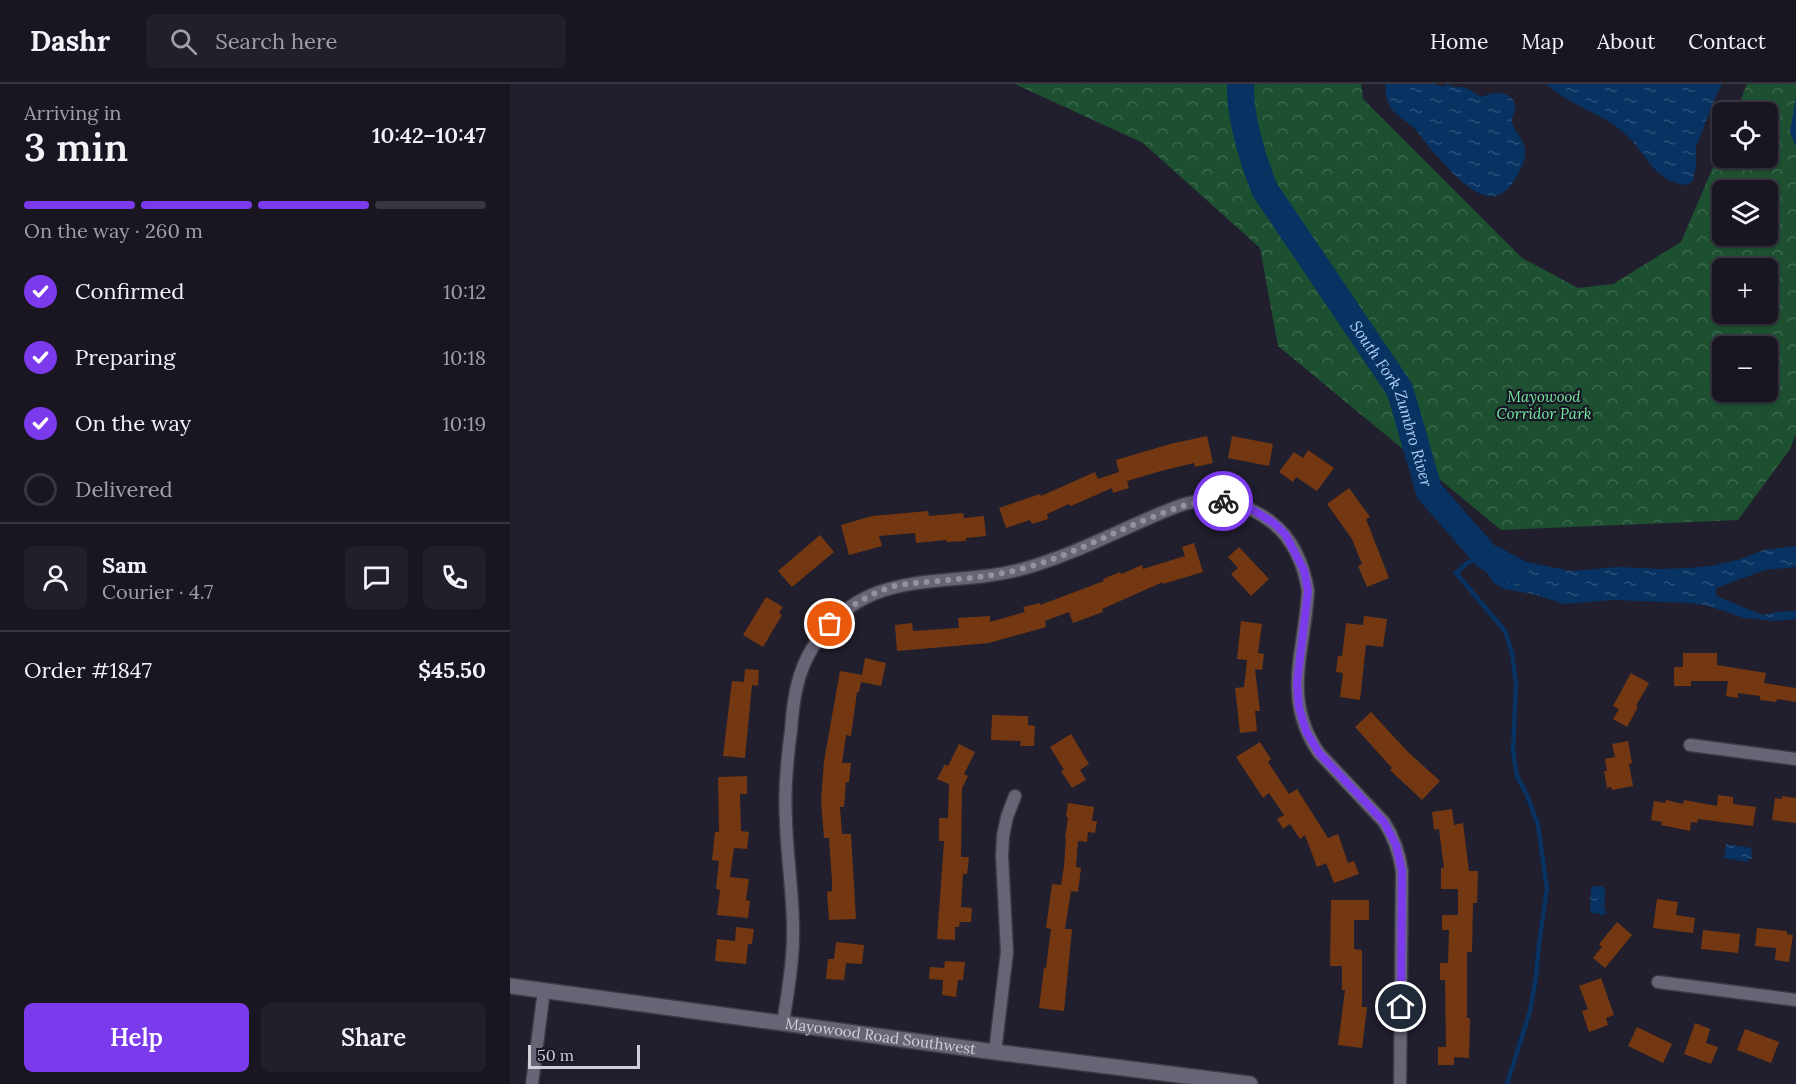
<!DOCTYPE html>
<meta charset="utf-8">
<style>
body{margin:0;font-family:Lora,serif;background:#221f2a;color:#f1f3f6;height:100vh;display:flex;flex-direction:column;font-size:22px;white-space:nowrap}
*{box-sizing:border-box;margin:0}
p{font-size:20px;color:#9f9fa5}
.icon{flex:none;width:33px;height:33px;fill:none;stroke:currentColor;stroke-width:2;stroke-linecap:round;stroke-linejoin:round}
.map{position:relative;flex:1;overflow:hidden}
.details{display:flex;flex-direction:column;background:#191622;width:510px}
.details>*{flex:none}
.fabs{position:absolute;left:1202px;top:18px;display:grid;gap:12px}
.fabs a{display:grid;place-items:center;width:66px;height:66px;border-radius:9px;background:#191622;box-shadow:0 2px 4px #0004,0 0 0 2px #373540;font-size:30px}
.scale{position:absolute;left:18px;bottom:15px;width:112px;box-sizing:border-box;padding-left:6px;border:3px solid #d1cfda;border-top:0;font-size:16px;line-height:21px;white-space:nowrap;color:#d1cfda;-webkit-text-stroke:4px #181524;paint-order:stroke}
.pin{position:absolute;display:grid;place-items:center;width:51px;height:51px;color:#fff;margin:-26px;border:3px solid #fff;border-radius:50%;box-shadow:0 2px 6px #0007}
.courier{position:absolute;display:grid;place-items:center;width:60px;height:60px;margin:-30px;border:4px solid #7c3aed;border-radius:50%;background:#fff;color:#222;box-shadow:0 2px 8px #0007}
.summary em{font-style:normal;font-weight:600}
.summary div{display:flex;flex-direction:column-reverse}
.summary{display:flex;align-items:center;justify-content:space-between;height:102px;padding:0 24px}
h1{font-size:39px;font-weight:600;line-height:45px}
.bar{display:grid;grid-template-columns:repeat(4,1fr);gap:9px 6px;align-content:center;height:72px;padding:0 24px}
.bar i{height:8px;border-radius:4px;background:#373540}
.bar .on{background:#7c3aed}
.bar p{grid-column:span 4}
.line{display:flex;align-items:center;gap:15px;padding:0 24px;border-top:2px solid #373540}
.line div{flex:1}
.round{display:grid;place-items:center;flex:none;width:63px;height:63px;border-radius:9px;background:#221f2a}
ol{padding:0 24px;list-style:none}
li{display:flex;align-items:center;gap:18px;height:66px}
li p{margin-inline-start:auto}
li .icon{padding:6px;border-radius:50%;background:#7c3aed;color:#fff;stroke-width:4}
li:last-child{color:#9f9fa5}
li i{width:33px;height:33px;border:3px solid #373540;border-radius:50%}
.primary-button{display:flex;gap:12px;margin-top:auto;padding:12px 24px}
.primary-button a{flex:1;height:69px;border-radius:9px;background:#7c3aed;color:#fff;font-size:24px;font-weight:600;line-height:69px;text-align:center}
.primary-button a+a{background:#221f2a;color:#f1f3f6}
header{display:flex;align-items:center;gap:36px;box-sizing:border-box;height:84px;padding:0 30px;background:#191622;border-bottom:2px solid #373540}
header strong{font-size:28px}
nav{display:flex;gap:33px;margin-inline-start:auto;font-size:21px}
.search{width:420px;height:54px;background:#221f2a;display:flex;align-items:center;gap:15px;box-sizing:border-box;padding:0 21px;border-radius:9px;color:#9f9fa5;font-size:22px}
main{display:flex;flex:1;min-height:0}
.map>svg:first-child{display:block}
</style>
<header>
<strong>Dashr</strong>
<div class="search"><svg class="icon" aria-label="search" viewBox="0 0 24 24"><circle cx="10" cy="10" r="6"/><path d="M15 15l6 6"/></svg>Search here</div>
<nav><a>Home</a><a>Map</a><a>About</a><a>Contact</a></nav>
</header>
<main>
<section class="details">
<div class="summary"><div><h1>3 min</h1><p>Arriving in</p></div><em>10:42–10:47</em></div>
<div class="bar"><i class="on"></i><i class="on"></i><i class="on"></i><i></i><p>On the way · 260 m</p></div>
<ol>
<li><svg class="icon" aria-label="check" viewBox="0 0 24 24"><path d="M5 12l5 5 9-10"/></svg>Confirmed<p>10:12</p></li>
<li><svg class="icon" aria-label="check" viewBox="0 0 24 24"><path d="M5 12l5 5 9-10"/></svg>Preparing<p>10:18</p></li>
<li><svg class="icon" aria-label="check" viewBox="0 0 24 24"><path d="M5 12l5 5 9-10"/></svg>On the way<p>10:19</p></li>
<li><i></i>Delivered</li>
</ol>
<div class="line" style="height:108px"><a class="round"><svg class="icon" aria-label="person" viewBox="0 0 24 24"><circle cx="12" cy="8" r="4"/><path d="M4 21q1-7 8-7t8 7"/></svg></a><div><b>Sam</b><p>Courier · 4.7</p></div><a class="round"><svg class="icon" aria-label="chat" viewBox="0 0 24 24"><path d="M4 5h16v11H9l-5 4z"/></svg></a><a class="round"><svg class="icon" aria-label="phone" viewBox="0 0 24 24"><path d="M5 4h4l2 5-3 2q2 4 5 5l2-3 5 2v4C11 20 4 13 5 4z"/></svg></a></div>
<div class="line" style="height:78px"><div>Order #1847</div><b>$45.50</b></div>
<div class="primary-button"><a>Help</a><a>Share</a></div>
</section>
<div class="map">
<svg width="1286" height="1000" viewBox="0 0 1286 1000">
<defs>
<pattern id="forest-crowns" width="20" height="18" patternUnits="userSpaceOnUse" patternTransform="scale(1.5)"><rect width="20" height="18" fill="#1d5031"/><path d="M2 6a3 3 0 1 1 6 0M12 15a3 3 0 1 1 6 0" fill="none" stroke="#3d684e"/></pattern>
<pattern id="water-ripples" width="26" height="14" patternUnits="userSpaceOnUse" patternTransform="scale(1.5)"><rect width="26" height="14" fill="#073262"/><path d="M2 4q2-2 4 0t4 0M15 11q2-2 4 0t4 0" fill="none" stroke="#2a4f78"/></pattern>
</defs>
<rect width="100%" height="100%" fill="#211e2d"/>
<!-- forest -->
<path fill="url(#forest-crowns)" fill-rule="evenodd" d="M505 0H851L853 15 1012 174 1068 204 1103 200 1171 158 1212 62V74H1257V28H1226L1237 0H1286V350L1280 365 1228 436 991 446 768 262 750 164 633 59ZM1212 106H1257V152H1212ZM1212 184H1257V230H1212ZM1212 262H1257V308H1212Z"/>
<!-- water -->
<g fill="url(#water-ripples)">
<path d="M875 0H927L928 2 952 3 961 6 971 13C982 9 990 5 1000 13 1010 21 1002 29 1002 38 1002 45 1015 55 1015 67 1016 78 1008 91 1002 100 977 135 941 86 923 68 916 60 910 50 903 43 884 28 876 26 875 0Z"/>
<path d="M1036 0H1212L1205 14 1186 63V84L1182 98 1175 101C1144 95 1141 77 1122 57 1100 33 1081 30 1055 14 1049 10 1042 5 1036 0Z"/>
<path d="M1286 13V63L1280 48Z"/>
<path d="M1286 462V483L1255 486 1206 504V512L1253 531 1265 528 1286 527V535L1266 537 1235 534 1199 522 1180 519 1104 516 1054 520 1023 510 994 505 984 499 974 485 969 472 991 463 1003 473 1017 478 1061 487 1109 483 1151 485 1179 484 1200 482 1231 475 1254 466Z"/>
<path d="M1216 760 1241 764 1242 775 1239 774 1238 778 1214 774Z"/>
<path d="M1084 802H1092L1095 806 1094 825 1097 828 1092 832 1089 829 1083 830 1080 826 1081 805Z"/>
</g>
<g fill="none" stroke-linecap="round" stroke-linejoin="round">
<!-- stream -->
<g stroke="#073262" stroke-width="4.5">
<path d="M938 0V3"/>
<path d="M974 473 957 479 946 489 995 547 1002 569 1006 599 1003 667 1007 692 1017 711 1028 741 1037 805 1029 860 1026 893 1020 927 997 1000"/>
</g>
<!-- river -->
<path stroke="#073262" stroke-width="27" id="s1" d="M731 0C728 28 744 80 755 106L890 306 919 407 976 472 1005 487"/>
</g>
<!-- building -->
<g fill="#733811">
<path d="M697 352 703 379 685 383 684 379 651 387 617 397 619 404 603 409 602 404 561 422 559 420 537 430 538 435 522 440 520 436 496 444 489 424 530 410 531 412 585 388 588 395 609 388 606 376 660 360Z"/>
<path d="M722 352 763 360 759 382 718 374Z"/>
<path d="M798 366 824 384 807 407 786 393 783 398 769 388 784 368 793 374Z"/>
<path d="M839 404 860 433 856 435 879 494 857 503 848 482 852 480 842 455 817 420Z"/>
<path d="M418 427 419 432 453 429 454 434 474 432 476 452 456 454V457L437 458 436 456 406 459 405 449 369 452 372 462 339 471 331 441 362 432Z"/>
<path d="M310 451 324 468 282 503 268 487Z"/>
<path d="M684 459 693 488 653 500V498L592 525 593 528 563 539 559 528 535 537 536 543 479 559 387 567 385 541 402 539 403 547 449 544 448 534 480 532V538L515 528 513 523 530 519V521L594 497 593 495 610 488 611 490 632 481 633 485 675 472 672 463Z"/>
<path d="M729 463 759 495 741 512 721 490 728 484 718 473Z"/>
<path d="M256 513 273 523 269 529 272 531 253 563 233 551Z"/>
<path d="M854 532 877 535 873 563 856 561 850 616 830 613 833 589 826 588 828 572H832L836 539 853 541Z"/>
<path d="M731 537 752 540 748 569 754 570 752 586 745 585 750 627H745L747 647 730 649 725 604 734 603 737 576 727 575Z"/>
<path d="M1173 569H1207V581L1256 589 1254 599 1286 604V618L1267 615 1266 618 1250 616V612L1228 609V614L1216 612 1218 597H1181V602H1164V583H1173Z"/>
<path d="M355 574 376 579 371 602 351 598 349 608H347L341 652 336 651 332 679H341L339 698H336L334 723H330L332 750H341L346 835 319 836 317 808 322 807V797L319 754H314L311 717 314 677 330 587 352 591Z"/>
<path d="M235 585 249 586 248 602 242 601 235 674 213 672 222 597 234 598Z"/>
<path d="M1121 589 1139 599 1126 622 1128 623 1117 643 1103 635 1109 625 1103 622Z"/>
<path d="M861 628 898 668 930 697 912 716 880 686 882 684 845 643Z"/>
<path d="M482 631 518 632V641L525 642 524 662H510L511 657 481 656Z"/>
<path d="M561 650 579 680 570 686 576 696 562 704 551 687 554 686 540 663Z"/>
<path d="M1118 657 1122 679 1119 680 1123 702 1102 706 1101 703 1097 704 1094 687H1097L1095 675 1105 673 1102 660Z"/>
<path d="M750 658 761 675 758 678 779 710 787 705 818 754 828 750 838 779 844 777 849 790 824 799 816 779 807 783 795 751 790 755 780 740 773 745 767 735 774 731 759 709 753 714 726 673Z"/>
<path d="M449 660 465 668 454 690 458 692 452 704 451 773H459L457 790H453L451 823 462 824 461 838H450L449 843H445V856L427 855 434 757H429V734H438L439 700 427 695 435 680 438 682Z"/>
<path d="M237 692V710H230L231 747 239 748 237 765 224 764 220 793 239 795 236 816 240 817 238 834 207 831 210 806 206 805 209 777 202 776 205 748H209L208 693Z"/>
<path d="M1208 711 1223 713V720L1246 723 1243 742 1188 735 1187 739 1181 738 1180 747 1151 741 1152 738 1141 736 1144 717 1155 719 1156 716 1173 720 1174 716 1207 722Z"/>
<path d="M1272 712 1286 714V739L1262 736 1265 714 1272 715Z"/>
<path d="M558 719 584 723 582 737H587L585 749 578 748 577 758 568 757 566 783 571 784 568 808 561 807 555 845H562L554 927 529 924 534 884H536L541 845 536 844 542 800 551 801 554 782 556 755H555L558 733H556Z"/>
<path d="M942 725 944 741 953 739 959 787H968L967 819H963L962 868H957V934H960L959 974 944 973V981H928V963H936L935 896H930V879H938L939 846H932V831H948V805H931V784H934L929 745 924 746 922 728Z"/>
<path d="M1147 815 1168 818 1166 831 1185 834 1183 849 1143 844Z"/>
<path d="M821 816H859V836H844V865L852 866V923H857L852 964 828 961 835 906H832V882H820Z"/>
<path d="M1107 838 1122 851 1095 884 1083 874 1092 863 1089 860Z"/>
<path d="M226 843 244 845 242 860H238L236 880 205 877 207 855 225 857Z"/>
<path d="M1247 844 1277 847V850L1283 851 1279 878 1265 876 1266 864 1245 862Z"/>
<path d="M1193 846 1230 850 1228 869 1191 865Z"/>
<path d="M326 858 354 861 352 880 336 879 334 896 316 895 318 875H324Z"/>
<path d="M435 877 455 878 453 896H448L446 913 432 911 433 896 419 895 420 883 434 884Z"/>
<path d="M1091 894 1104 931 1096 934 1098 941 1079 948 1072 927 1078 925 1069 902Z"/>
<path d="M1185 939 1200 945 1196 959 1208 963 1201 980 1174 970Z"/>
<path d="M1127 943 1162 960 1153 979 1118 962Z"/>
<path d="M1235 945 1269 958 1261 979 1227 966Z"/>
</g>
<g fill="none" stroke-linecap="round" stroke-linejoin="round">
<defs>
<g id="street">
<path d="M1180 661 1286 675"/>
<path d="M1148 898 1286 916"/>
<path d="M273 940C277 911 283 882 283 853 284 815 277 776 276 737 274 707 277 676 281 646 283 617 287 588 303 563 356 478 436 507 516 484 558 472 598 452 637 435 656 427 676 417 697 416 719 415 743 424 760 437 782 453 794 480 798 507 795 567 771 614 809 669L874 738C884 753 889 768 892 787L890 1000"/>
<path d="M485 968 497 868 492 772 493 752 497 733 505 712"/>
<path d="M22 1000 34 906"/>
</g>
<g id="secondary">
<path id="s2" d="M0 902 485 968 740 1000"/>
</g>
</defs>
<!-- street casing -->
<use href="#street" stroke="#3b3844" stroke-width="15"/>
<!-- secondary casing -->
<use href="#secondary" stroke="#3b3844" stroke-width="18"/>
<!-- street -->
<use href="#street" stroke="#676476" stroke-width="12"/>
<!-- secondary -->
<use href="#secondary" stroke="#676476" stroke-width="15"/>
</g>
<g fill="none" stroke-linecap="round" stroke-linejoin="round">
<!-- done -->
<path stroke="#93919d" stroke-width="6" stroke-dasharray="0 10.8" d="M320 540C339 522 359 510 384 502 427 495 473 496 515 484 555 473 592 454 630 438 658 427 683 415 713 417"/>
<!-- route -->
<path stroke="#7c3aed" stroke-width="8" d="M713 417 743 426 765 440 775 450 794 486 798 507 787 599 789 623 796 647 809 669 874 738 886 761 892 787 891 923"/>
</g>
<g text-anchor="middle" stroke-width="4.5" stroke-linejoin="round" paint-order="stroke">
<!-- park labels -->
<g font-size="15" font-style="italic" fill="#74eba1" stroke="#181524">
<text x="1034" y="318">Mayowood<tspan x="1034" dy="17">Corridor Park</tspan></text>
</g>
<!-- street labels -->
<g font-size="15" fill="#d1cfda" stroke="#181524">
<text dy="5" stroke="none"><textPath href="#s2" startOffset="374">Mayowood Road Southwest</textPath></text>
</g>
<!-- water labels -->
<g font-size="16" font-style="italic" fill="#afccf1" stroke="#181524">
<text dy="6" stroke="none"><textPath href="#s1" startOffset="360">South Fork Zumbro River</textPath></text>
</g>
</g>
</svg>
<div class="fabs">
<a><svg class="icon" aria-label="locate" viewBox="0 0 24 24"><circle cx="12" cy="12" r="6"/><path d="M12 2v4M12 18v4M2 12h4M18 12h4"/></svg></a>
<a><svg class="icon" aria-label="layers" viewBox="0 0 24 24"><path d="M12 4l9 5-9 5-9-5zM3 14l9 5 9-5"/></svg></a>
<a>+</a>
<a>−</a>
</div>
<div class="scale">50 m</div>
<div class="pin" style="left:320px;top:540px;background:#ea580c"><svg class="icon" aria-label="bag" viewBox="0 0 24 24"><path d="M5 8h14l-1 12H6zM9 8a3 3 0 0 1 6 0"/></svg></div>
<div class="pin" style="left:891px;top:923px;background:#1f2937"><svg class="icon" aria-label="home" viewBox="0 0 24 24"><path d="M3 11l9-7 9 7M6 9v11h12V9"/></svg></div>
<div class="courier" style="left:713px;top:417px"><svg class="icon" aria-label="bike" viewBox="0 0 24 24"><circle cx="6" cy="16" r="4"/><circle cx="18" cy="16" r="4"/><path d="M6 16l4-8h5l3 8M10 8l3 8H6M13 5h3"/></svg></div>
</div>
</main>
